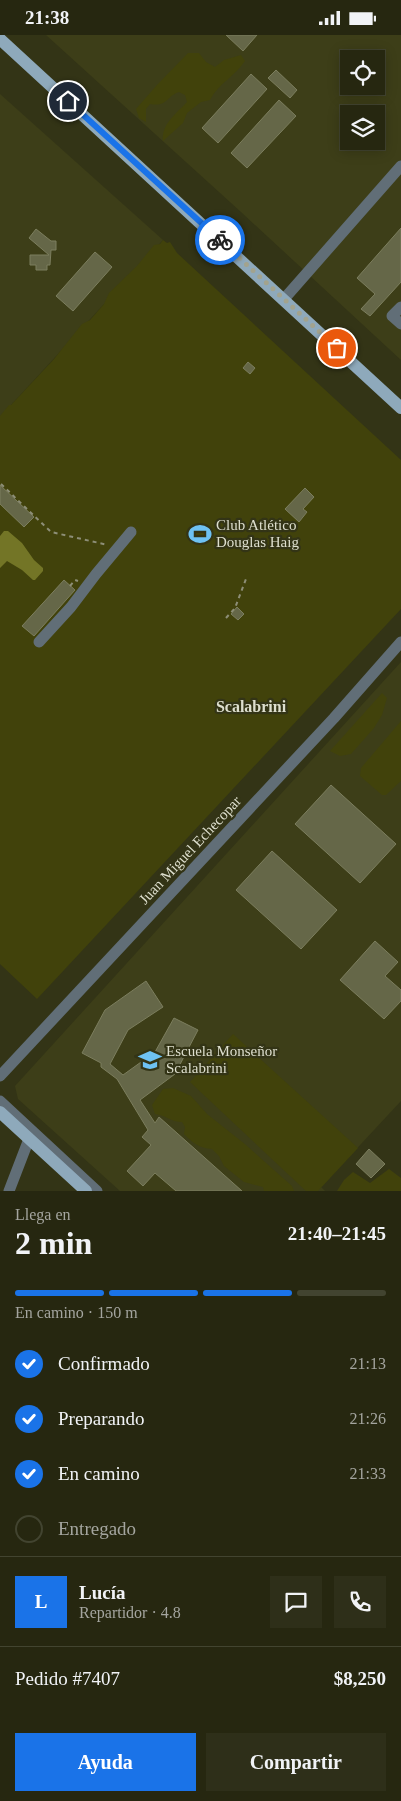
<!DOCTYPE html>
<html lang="es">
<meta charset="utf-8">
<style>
body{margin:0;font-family:"Times New Roman",serif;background:#2e2f19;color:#f1f3f6;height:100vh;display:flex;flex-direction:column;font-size:19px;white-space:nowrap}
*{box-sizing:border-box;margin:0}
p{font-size:16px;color:#a4a59f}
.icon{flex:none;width:28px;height:28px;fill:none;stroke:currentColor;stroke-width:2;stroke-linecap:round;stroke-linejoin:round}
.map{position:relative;height:1156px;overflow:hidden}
.side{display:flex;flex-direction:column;background:#262710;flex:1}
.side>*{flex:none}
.tools{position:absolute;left:340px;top:15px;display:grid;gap:10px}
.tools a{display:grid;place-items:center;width:45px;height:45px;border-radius:0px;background:#262710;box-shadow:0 2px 12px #0003,0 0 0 1px #424430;font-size:25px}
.pin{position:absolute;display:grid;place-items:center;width:42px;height:42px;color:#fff;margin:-21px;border:2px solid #fff;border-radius:50%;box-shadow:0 1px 5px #0007}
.courier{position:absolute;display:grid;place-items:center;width:50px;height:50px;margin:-25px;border:4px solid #1a73e8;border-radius:50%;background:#fff;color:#222;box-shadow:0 1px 6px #0007}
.overview em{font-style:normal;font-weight:700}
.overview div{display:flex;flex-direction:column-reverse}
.overview{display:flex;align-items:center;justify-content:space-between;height:85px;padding:0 15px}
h1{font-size:32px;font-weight:700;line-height:38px}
.bar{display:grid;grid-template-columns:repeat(4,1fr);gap:8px 5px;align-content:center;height:60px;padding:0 15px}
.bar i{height:6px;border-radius:4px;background:#424430}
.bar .current{background:#1a73e8}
.bar p{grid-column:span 4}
.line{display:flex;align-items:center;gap:12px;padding:0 15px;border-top:1px solid #424430}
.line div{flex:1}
.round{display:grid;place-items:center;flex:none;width:52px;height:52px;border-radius:0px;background:#2e2f19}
ol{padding:0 15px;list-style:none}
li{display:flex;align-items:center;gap:15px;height:55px}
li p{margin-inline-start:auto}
li .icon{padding:5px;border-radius:50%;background:#1a73e8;color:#fff;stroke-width:4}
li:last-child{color:#a4a59f}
li i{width:28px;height:28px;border:2px solid #424430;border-radius:50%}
.primary-button{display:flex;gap:10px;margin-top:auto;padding:10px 15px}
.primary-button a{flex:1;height:58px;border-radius:0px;background:#1a73e8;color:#fff;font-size:20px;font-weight:700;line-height:58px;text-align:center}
.primary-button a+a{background:#2e2f19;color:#f1f3f6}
.status{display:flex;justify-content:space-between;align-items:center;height:35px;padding:0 25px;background:#262710;direction:ltr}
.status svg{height:14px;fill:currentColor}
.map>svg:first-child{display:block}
</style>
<div class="status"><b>21:38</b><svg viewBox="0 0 49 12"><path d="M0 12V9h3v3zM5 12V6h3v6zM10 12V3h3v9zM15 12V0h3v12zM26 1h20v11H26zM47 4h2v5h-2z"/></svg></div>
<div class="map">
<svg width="401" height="1156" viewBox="0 0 401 1156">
<rect width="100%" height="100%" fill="#333416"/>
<!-- built -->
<g fill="#3d3e18" fill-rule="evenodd">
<path d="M46 0H401V325L241 177ZM349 24H376V51H349ZM349 79H376V106H349Z"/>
<path d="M0 59 163 205 0 382Z"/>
<path d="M401 627V1066L321 1152 325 1156H120L18 1064 15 1051Z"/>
</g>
<!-- green -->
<g fill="#41420b">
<path d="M188 18H199L206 27 215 32 224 25 241 20 245 26C235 41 218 49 210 65L201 67 187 78 183 88 163 106C161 89 177 78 187 67L185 60 179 57C165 62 168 72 150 69L146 74V87L139 83 136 74 157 50Z"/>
<path d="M163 205 167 208 170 207 177 218 401 425V574L37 964 0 929V381L9 370H11L54 324 82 289 90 285 104 269 109 258 137 231 154 210 160 209Z"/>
<path d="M382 658 387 663 382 680 374 693 351 719 340 721 330 716Z"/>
<path d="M401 686V746L386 760H382L360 741 361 733Z"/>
<path d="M233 999 358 1113 318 1156H306L190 1047Z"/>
<path d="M173 1053 191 1061 207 1079 246 1110 292 1151 294 1156H264L263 1152 244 1147 224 1131 219 1121 212 1114C199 1113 193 1108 184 1099L185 1092 182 1087C171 1087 166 1080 155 1079L152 1070 163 1054Z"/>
<path d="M389 1134 401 1143V1156H337L344 1145 353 1137 370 1148Z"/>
</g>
<!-- water -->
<path fill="#737526" d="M4 496H8L22 508 34 525 43 533V536L35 545H33L22 535 7 526 0 533V501Z"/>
<!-- building -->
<g fill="#656748" stroke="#7c7e5e">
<path d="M226 0H257L243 16Z"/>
<path d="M276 35 297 55 290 63 268 43Z"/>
<path d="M251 39 267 54 218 108 202 93Z"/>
<path d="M279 65 296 81 247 133 231 118Z"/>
<path d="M401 193V247L370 281 361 274 375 259 357 243Z"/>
<path d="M36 194 51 206H56V215H51L50 230H47V235H36V230H30V220H49L29 203Z"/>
<path d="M95 217 112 232 73 276 56 261Z"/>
<path d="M248 327 255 333 250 339 243 333Z"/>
<path d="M0 450 34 482 24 492 0 469Z"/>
<path d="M305 453 314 462 303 474 307 477 299 487 285 474Z"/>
<path d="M64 545 75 555 34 601 22 591Z"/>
<path d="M237 572 244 579 238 585 231 579Z"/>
<path d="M331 750 396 809 360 848 295 789Z"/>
<path d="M272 816 337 875 301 914 236 855Z"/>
<path d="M375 906 398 927 385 941 401 955V966L384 984 340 945Z"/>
<path d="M146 946 163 972 128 995 110 1029 123 1040 155 1017 174 983 198 995 175 1039 140 1065 155 1088 159 1082 242 1156H176L155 1138 143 1151 127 1136 151 1110 142 1102 148 1095 117 1044 101 1032V1028L82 1018 105 975Z"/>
<path d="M369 1114 385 1129 371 1143 356 1129Z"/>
</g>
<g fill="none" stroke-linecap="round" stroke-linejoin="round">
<!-- path -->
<g stroke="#8d8e77" stroke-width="2" stroke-dasharray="4 4" stroke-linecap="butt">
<path d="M1 449 51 497 108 510"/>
<path d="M70 551 75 545 78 546"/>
<path d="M226 583 235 573 246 544"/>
</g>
<!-- minor -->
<g stroke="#616e77" stroke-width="11">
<path d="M284 264 401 131"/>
<path d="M401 272 392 281 401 289"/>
<path d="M39 607 71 572 96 539 131 497"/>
<path d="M0 1041 334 683 401 607"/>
<path d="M0 1066 97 1156"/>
<path d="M9 1156 29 1104"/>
</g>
<!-- major -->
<g stroke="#8ea9bb" stroke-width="12">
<path d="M0 4 401 373"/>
<path d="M0 1077 86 1156"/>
</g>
</g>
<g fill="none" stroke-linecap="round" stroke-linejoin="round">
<!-- done -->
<path stroke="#a2a38e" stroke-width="5" stroke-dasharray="0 9" d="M220 205 337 313"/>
<!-- route -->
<path stroke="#1a73e8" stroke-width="6" d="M68 66 220 205"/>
</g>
<!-- icons -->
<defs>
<symbol id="stadium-bare" viewBox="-9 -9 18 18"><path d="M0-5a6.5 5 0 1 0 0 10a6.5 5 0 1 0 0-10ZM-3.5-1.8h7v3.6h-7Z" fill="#6ec2f3" stroke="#333416" stroke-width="2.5" paint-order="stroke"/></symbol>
<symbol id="school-bare" viewBox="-9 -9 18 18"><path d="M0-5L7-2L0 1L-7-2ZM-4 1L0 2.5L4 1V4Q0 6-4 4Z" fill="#6ec2f3" stroke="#333416" stroke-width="2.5" paint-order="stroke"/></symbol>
</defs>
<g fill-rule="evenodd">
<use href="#stadium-bare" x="184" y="483" width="32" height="32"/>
<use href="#school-bare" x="134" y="1009" width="32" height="32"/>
</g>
<g text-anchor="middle" stroke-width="4.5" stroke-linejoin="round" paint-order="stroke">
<!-- poi labels -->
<g font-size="15" fill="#dedfce" stroke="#333416" text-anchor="start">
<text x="216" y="495">Club Atlético<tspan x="216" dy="17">Douglas Haig</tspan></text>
<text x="166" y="1021">Escuela Monseñor<tspan x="166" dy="17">Scalabrini</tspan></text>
</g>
<!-- street labels -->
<g font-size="15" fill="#dedfce" stroke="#333416">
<text transform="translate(190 815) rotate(-47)" y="5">Juan Miguel Echecopar</text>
</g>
<!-- neighbourhood labels -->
<g font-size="16" font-weight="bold" fill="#dedfce" stroke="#333416">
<text x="251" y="677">Scalabrini</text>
</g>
</g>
</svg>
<div class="tools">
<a><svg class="icon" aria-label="locate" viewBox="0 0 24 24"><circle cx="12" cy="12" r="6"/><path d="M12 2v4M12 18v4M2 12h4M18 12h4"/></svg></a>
<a><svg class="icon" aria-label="layers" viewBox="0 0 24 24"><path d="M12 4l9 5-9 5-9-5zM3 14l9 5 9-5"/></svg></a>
</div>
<div class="pin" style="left:337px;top:313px;background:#ea580c"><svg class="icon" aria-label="bag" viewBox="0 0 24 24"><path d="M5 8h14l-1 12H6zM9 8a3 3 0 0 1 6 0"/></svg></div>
<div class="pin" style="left:68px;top:66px;background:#1f2937"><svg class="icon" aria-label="home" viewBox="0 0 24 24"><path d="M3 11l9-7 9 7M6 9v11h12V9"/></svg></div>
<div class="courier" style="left:220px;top:205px"><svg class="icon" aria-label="bike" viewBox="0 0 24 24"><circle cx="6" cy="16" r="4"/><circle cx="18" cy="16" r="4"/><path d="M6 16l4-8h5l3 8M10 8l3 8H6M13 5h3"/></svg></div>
</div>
<section class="side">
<div class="overview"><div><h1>2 min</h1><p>Llega en</p></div><em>21:40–21:45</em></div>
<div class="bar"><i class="current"></i><i class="current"></i><i class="current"></i><i></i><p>En camino · 150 m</p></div>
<ol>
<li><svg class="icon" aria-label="check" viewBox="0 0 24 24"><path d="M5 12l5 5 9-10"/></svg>Confirmado<p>21:13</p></li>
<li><svg class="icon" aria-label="check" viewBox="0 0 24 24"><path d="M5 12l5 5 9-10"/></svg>Preparando<p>21:26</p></li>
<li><svg class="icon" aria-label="check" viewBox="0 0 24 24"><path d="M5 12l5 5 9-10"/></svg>En camino<p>21:33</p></li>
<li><i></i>Entregado</li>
</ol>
<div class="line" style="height:90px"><b class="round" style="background:#1a73e8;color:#fff">L</b><div><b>Lucía</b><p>Repartidor · 4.8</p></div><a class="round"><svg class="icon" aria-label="chat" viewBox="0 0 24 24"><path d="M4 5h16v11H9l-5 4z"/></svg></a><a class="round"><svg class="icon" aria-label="phone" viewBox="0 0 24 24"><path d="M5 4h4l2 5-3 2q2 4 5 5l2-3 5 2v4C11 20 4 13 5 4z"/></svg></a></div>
<div class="line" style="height:65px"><div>Pedido #7407</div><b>$8,250</b></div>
<div class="primary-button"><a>Ayuda</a><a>Compartir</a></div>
</section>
